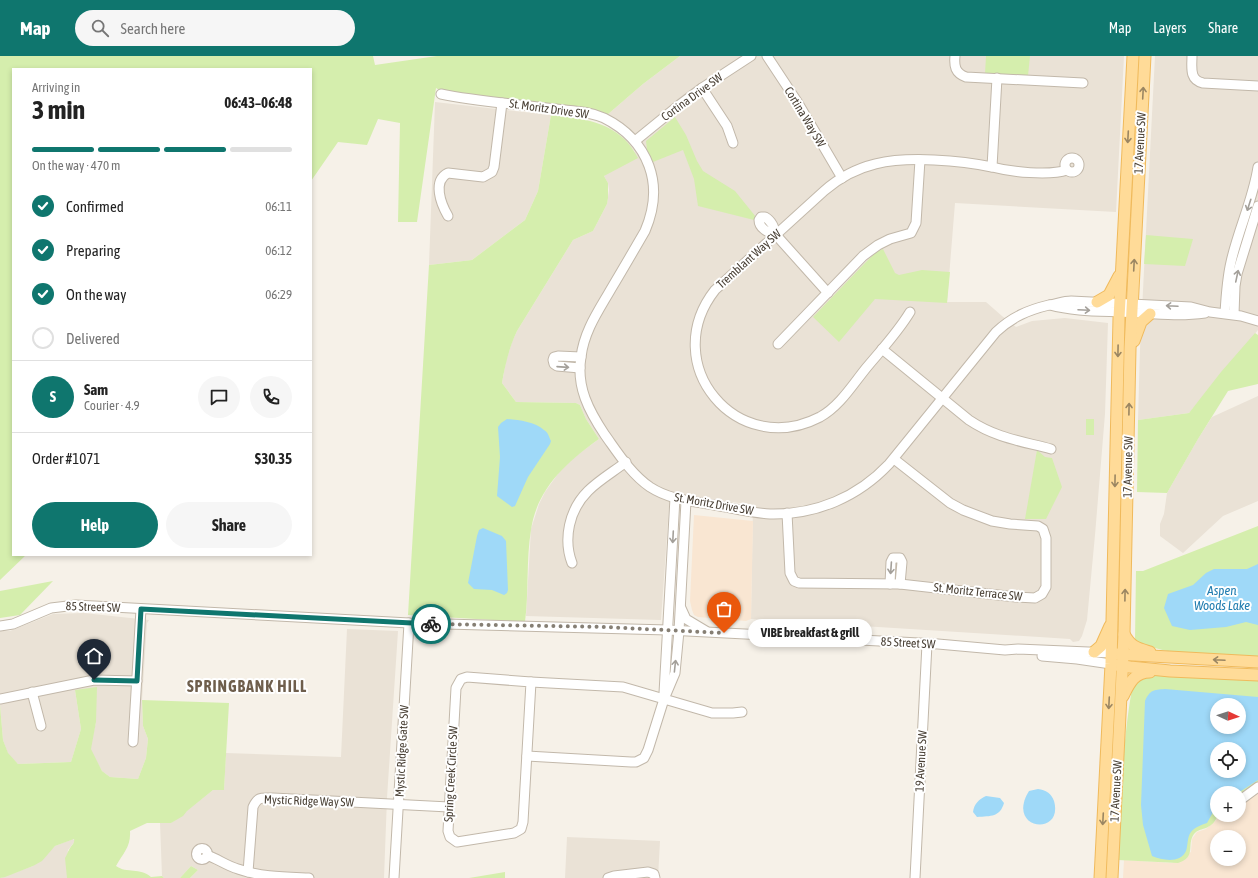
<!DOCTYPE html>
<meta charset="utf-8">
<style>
body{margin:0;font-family:"Asap Condensed",sans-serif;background:#f6f6f6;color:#222;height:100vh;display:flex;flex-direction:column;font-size:15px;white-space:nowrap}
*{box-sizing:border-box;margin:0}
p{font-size:13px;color:#767676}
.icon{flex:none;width:22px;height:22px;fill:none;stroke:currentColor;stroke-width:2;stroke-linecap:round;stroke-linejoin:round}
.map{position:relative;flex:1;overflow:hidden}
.panel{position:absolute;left:12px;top:12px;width:300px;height:488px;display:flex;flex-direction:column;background:#fff;border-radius:0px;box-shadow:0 2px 6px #0003}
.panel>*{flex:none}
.needle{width:26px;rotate:93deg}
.fabs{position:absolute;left:1210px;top:642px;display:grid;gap:8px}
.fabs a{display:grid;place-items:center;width:36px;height:36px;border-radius:50%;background:#fff;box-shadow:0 2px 6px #0003;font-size:20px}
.pin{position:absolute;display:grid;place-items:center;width:34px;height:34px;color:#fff;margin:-41px -17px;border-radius:50% 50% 50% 0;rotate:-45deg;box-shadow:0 0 4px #0007}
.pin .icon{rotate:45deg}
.courier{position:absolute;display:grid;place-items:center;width:40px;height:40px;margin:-20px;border:3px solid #0f766e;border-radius:50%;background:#fff;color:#222;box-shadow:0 1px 5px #0007}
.bubble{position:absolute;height:28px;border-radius:14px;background:#fff;box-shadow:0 2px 6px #0003;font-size:13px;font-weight:700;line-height:28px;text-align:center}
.headline em{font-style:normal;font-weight:700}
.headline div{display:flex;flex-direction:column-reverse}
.headline{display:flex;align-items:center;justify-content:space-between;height:68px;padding:0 20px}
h1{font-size:26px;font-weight:700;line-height:30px}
.bar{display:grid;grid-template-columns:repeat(4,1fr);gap:6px 4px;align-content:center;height:48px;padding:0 20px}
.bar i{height:5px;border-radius:3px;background:#e0e0e0}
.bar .active{background:#0f766e}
.bar p{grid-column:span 4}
.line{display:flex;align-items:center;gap:10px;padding:0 20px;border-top:1px solid #e0e0e0}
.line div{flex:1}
.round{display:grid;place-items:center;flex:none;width:42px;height:42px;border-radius:21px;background:#f6f6f6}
ol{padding:0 20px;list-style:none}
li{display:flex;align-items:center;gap:12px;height:44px}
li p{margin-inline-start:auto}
li .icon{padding:4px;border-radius:50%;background:#0f766e;color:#fff;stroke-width:4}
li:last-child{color:#767676}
li i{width:22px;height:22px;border:2px solid #e0e0e0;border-radius:50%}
.action{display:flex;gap:8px;margin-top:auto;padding:8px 20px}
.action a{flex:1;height:46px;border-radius:24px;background:#0f766e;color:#fff;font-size:16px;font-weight:700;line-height:46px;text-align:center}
.action a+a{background:#f6f6f6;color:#222}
header{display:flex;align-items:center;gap:24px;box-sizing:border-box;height:56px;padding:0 20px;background:#0f766e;color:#fff}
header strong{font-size:19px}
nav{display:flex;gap:22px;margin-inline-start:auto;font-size:14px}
.search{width:280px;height:36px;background:#f6f6f6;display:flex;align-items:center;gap:10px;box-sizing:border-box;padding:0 14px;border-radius:22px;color:#767676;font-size:15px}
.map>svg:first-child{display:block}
</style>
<header>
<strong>Map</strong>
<div class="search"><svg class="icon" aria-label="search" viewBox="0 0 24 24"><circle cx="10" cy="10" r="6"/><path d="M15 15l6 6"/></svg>Search here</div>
<nav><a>Map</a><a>Layers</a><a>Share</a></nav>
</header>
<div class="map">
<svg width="1258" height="822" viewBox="0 0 1258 822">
<rect width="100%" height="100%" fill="#f6f1e8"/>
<!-- residential -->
<g fill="#eae2d6">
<path d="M680 0H1124L1116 156 955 147 947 246H986L1002 260 1016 271 1032 265 1065 262 1108 267 1105 358 1095 479 1087 564 1082 580 1079 585 1073 586 1070 583 751 563 753 449 670 437 661 564 526 560 531 473 539 448 545 436 560 415 569 405 599 383 586 363 580 349 576 347 516 346 502 327 506 305 512 286 517 275 573 184 593 175 607 148 609 134 608 127 604 120 635 96 620 79 608 71 607 59 643 28Z"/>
<path d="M1155 0H1258V274L1189 357 1138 364 1140 293Z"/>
<path d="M435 46 551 59 538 135 525 164 472 204 429 209Z"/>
<path d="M1258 340V445L1223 460 1183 497 1160 480V468L1164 458 1167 437 1198 383 1212 361Z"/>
<path d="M84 557 149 564 147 567 142 644 143 670 148 683 146 702 138 723 110 721 102 715 90 693 96 666 75 634 81 673 71 706 18 708 8 698 3 684 0 649V575H10L53 558Z"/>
<path d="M347 573 398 575 387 742 384 822H190L198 814 191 810 180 822H164L162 820 160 767H171L213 734H224L226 697 341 701Z"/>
<path d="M567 781 660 785 658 822H565Z"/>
<path d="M73 783 75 785 68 794 67 800V822H0L33 810 55 790Z"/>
</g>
<!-- commercial -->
<g fill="#f9e6d2" fill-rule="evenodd">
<path d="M694 459 753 465 751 563 746 565 698 561 694 559 692 554 690 545Z"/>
<path d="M1258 728V822H1123L1124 804 1172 807 1191 796 1192 783 1197 776 1206 773 1216 764 1218 759H1239V743ZM1217 781H1239V803H1217Z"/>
</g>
<!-- green -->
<g fill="#d5eead" fill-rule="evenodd">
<path d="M0 0H373L375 9 437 0H680L643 28 607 59 561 49 441 35 436 32 417 166H398L400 67 378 63 367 89 338 86 311 125V13H13V499H26L0 524Z"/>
<path d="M986 0H1030L1028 20 985 18Z"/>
<path d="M551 59C586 63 620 66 638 102L604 120 608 127V142L607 148 593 175 573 184 517 275C509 292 505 309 502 327L516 346 576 347 580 349 586 363 599 383C567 406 537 432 531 474 526 504 529 536 525 566L408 559 429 209 472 204 525 164 538 135Z"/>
<path d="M675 61 686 79 697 105 703 115 735 135 756 161 754 164 698 150 694 123 683 94 653 106 647 94 646 85Z"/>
<path d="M1146 179 1193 183 1185 210 1144 208Z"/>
<path d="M883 193 895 217 899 219 922 214 950 216 947 247 875 243 839 286 813 261 865 207 876 196Z"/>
<path d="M1255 277 1258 279V328L1228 335 1198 383 1167 437 1137 436 1138 364 1189 357 1221 316Z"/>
<rect x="1086" y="363" width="8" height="16"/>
<path d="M1037 394 1045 401 1052 402 1062 431 1046 463H1025Z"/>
<path d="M1258 470V602C1219 600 1170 602 1135 584L1136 515H1143Z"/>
<path d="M53 525 20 559 0 562V535Z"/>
<path d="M1149 618 1258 622V728L1239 743V737H1217V759H1218C1211 776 1201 770 1194 778 1186 789 1197 801 1178 807L1118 804C1121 745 1122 686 1133 627ZM1217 649H1239V671H1217ZM1217 693H1239V715H1217Z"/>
<path d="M97 631 96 666 91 693 102 715 110 721 138 723 146 702 148 683 143 670 142 644 229 647 224 734H213L187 755 183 760 171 767H147L130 775C131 791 123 797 116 810 127 818 140 811 151 821L162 820 164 822H67L65 802C67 799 67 797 69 794 71 789 75 788 74 783L55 790 42 805 33 810 5 821 0 822V649L3 684 8 697 18 708 71 706 81 673 75 634Z"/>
<path d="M191 810 198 814 190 822H180Z"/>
<path d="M505 816V822H469Z"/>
</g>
<!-- water -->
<g fill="#9fd9f8" fill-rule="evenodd">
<path d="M507 363C519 364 535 366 544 374 548 376 549 381 551 385L550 388 528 421 515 450 512 451 497 440 500 401 498 371 501 367Z"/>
<path d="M483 472 502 480 506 485 508 534 507 537 504 539 492 534 474 533 468 527 477 480 479 474Z"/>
<path d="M1258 508V569L1246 566 1226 571 1190 574 1172 570 1164 552 1168 538 1193 529 1206 517 1214 513H1247Z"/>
<path d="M1165 633 1258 641V724L1238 737H1217V749L1207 767C1201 769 1195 771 1191 776 1187 781 1188 789 1186 795 1180 808 1162 804 1152 800L1143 769 1141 749 1145 645C1150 634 1153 634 1165 633ZM1217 649H1239V671H1217ZM1217 693H1239V715H1217Z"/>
<path d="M1038 733C1046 734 1051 737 1054 745 1064 781 1005 774 1029 735Z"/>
<path d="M986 740 1000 742 1004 747C1000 761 991 760 977 761L973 756C974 748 979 743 986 740Z"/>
</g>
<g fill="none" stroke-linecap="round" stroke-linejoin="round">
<defs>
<g id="minor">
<path d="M767 0 798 47 842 122"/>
<path d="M955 0C954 10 955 17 966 21L1083 27"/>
<path d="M1192 0C1192 11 1189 24 1203 27L1258 30"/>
<path d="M702 32 727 70 733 87"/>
<path d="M441 38C479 46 518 48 556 53 572 55 589 55 604 62 624 72 641 88 649 110 657 132 654 154 645 175 634 194 623 213 611 233 599 254 584 275 581 301 576 331 589 355 605 379 618 397 631 418 650 431 670 444 692 445 714 449 732 452 752 457 770 458 816 459 858 441 889 408L996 276C1012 261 1028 254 1049 249 1057 248 1063 245 1071 245L1191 251 1210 256 1241 260 1258 265"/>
<path d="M635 85 678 50 702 32 751 0"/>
<circle cx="1072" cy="109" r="7"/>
<path d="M992 111C1011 116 1049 120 1067 114"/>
<path d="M448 160C441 148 432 125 448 117L483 121 492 116 494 111 502 47"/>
<path d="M761 161H765C772 165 774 171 776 179 768 177 759 172 759 164Z"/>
<path d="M776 179 828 237"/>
<path d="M1050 249C1072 255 1096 255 1120 256 1148 257 1177 261 1205 257"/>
<path d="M910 256C898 276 882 293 867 311 853 328 840 350 820 361 737 404 657 308 715 234L824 135C857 106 892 102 934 104 954 105 973 107 992 111L997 22"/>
<path d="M1225 257C1226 240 1227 223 1231 206 1238 174 1253 144 1258 111"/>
<path d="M1234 258 1235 230 1237 218 1258 150"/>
<path d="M778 288 863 200 878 189 890 183 911 177 916 167 920 104"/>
<path d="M882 293 969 364C996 382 1021 385 1051 393"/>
<path d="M580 312 557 310 554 308 553 304 554 301 558 300 581 301"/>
<path d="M787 457 790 517 794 525 799 527 900 528 1016 541 1035 542 1042 538 1046 531V482L1043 473 1038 470 1010 468 992 465 963 454 950 447 894 403"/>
<path d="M572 507C563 483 569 454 588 435 599 424 613 416 626 406"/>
<path d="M890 528 891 506 893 502H900L902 506 900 528"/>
<path d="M681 552 686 563 706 575"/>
<path d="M0 570 13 568 51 552 76 549 409 567 668 574 938 588 1005 594 1018 593 1112 597"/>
<path d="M1042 600 1077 603 1111 608"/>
<path d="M467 621 531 626 523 766 521 773 514 777 457 786 450 781 448 775 456 632 461 623Z"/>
<path d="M531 626 623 631 712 657H733L742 656"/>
<path d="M32 636 41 670"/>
<path d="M664 637 675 442"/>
<path d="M0 643 94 624 137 625"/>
<path d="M133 686 141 553"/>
<path d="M527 700 631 706H636L644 702 648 694 664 643 675 617 679 575 686 445"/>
<path d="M1239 745 1258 731"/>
<circle cx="202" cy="798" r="5.5"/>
<path d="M207 799C218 803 227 810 238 813 261 821 285 821 309 822"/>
<path d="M248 816 253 751C258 740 262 742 273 742L449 751"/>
<path d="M394 822 409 567"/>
<path d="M608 822 614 820 648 816 654 818 655 822"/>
<path d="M915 822 927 588"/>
</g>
<g id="major">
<path d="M1097 246 1109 239 1119 220"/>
<path d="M1134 285 1141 266 1150 258"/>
<path d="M1124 578C1131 591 1137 592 1150 596"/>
<path d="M1094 596 1101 590 1110 570"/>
<path d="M1116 598 1258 606"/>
<path d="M1116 609 1130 611 1170 615 1258 619"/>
<path d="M1123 640C1129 628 1134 616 1150 616"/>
<path d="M1100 822 1111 608 1119 262 1133 0"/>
<path d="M1112 822 1124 578 1130 293 1145 0"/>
</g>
</defs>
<!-- minor casing -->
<use href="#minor" stroke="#c2b8aa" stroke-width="11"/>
<!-- major casing -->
<use href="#major" stroke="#f0ba5c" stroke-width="13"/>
<!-- minor -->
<use href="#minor" stroke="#fff" stroke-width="9"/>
<!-- major -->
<use href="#major" stroke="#ffdb98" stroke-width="11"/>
</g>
<!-- one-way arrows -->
<defs><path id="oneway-shaft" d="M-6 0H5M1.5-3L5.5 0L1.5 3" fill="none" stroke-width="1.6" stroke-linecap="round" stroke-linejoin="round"/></defs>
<g stroke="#9b8662">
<use href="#oneway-shaft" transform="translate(1143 37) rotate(-87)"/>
<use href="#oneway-shaft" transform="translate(1128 81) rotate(93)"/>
<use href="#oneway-shaft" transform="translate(1134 209) rotate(-87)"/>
<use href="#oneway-shaft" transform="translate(1118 295) rotate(91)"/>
<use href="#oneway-shaft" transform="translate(1129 353) rotate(-89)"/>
<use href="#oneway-shaft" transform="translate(1115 425) rotate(91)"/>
<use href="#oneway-shaft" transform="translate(1125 539) rotate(-89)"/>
<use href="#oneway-shaft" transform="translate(1219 604) rotate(-177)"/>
<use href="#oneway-shaft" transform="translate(1109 647) rotate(93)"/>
<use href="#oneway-shaft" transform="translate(1103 763) rotate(93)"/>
</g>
<g stroke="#a4a09a">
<use href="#oneway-shaft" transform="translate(1249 149) rotate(108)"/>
<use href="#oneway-shaft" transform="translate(1237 220) rotate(-78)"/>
<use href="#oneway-shaft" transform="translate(1172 250) rotate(-177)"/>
<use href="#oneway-shaft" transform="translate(1084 254) rotate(3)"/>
<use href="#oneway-shaft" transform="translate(563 311) rotate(4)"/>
<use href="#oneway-shaft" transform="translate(673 481) rotate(93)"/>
<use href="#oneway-shaft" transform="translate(891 512) rotate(94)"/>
<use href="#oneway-shaft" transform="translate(675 610) rotate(-84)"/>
</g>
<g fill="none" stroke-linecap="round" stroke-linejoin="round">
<!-- done -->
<path stroke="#867f74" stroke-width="4" stroke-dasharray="0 7.2" d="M431 568 604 571 724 577"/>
<!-- route -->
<path stroke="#0f766e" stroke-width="5" d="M94 624 137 625 141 553 431 568"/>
</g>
<g text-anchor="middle" stroke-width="4" stroke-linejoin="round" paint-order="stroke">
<!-- street labels -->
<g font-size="12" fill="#4a4136" stroke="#fff">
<text transform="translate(692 41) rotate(-36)" y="4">Cortina Drive SW</text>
<text transform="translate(549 53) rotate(8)" y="4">St. Moritz Drive SW</text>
<text transform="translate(805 61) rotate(59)" y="4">Cortina Way SW</text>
<text transform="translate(1140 87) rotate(-87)" y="4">17 Avenue SW</text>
<text transform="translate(749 203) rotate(-42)" y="4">Tremblant Way SW</text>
<text transform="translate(1128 411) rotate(-89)" y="4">17 Avenue SW</text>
<text transform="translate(714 448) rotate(10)" y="4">St. Moritz Drive SW</text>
<text transform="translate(978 536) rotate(6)" y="4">St. Moritz Terrace SW</text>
<text transform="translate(93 551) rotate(2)" y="4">85 Street SW</text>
<text transform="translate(908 587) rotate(3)" y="4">85 Street SW</text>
<text transform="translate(402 695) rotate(-87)" y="4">Mystic Ridge Gate SW</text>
<text transform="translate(921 705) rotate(-87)" y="4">19 Avenue SW</text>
<text transform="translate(451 718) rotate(-87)" y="4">Spring Creek Circle SW</text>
<text transform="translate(1116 735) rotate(-87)" y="4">17 Avenue SW</text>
<text transform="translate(309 745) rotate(2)" y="4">Mystic Ridge Way SW</text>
</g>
<!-- water labels -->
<g font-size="13" font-style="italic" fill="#217db0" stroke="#fff">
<text x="1222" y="539">Aspen<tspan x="1222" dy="15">Woods Lake</tspan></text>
</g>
<!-- district labels -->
<g font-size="16" font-weight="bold" letter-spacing="1" fill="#6e5e4c" stroke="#fff">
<text x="247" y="636">SPRINGBANK HILL</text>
</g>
</g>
</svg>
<div class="fabs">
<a><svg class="needle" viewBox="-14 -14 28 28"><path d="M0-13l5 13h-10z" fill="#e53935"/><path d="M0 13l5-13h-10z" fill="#767676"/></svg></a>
<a><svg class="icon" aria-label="locate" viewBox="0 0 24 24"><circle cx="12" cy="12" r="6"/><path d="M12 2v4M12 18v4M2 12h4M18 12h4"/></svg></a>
<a>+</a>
<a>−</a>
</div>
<div class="pin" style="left:724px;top:577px;background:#ea580c"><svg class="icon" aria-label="bag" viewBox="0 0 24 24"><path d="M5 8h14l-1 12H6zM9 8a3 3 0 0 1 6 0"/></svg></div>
<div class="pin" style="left:94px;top:624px;background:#1f2937"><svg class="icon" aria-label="home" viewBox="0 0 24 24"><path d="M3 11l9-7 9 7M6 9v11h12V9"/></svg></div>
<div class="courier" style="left:431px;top:568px"><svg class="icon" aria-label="bike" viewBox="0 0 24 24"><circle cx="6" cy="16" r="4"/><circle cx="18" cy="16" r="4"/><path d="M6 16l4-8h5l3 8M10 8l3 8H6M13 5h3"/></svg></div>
<div class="bubble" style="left:748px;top:563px;width:124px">VIBE breakfast &amp; grill</div>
<section class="panel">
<div class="headline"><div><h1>3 min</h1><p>Arriving in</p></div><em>06:43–06:48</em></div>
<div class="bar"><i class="active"></i><i class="active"></i><i class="active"></i><i></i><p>On the way · 470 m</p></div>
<ol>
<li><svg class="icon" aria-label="check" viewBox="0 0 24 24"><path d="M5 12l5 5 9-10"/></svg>Confirmed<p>06:11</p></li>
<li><svg class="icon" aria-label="check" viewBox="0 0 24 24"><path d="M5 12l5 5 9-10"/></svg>Preparing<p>06:12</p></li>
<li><svg class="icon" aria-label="check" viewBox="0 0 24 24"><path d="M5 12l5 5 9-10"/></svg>On the way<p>06:29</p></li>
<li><i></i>Delivered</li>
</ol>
<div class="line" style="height:72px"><b class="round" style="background:#0f766e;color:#fff">S</b><div><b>Sam</b><p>Courier · 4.9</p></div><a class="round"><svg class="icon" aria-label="chat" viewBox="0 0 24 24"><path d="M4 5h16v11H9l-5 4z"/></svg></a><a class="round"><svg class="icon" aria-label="phone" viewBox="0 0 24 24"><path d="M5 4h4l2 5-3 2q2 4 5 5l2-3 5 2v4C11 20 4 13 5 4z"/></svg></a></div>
<div class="line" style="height:52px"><div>Order #1071</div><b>$30.35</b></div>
<div class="action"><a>Help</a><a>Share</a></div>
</section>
</div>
